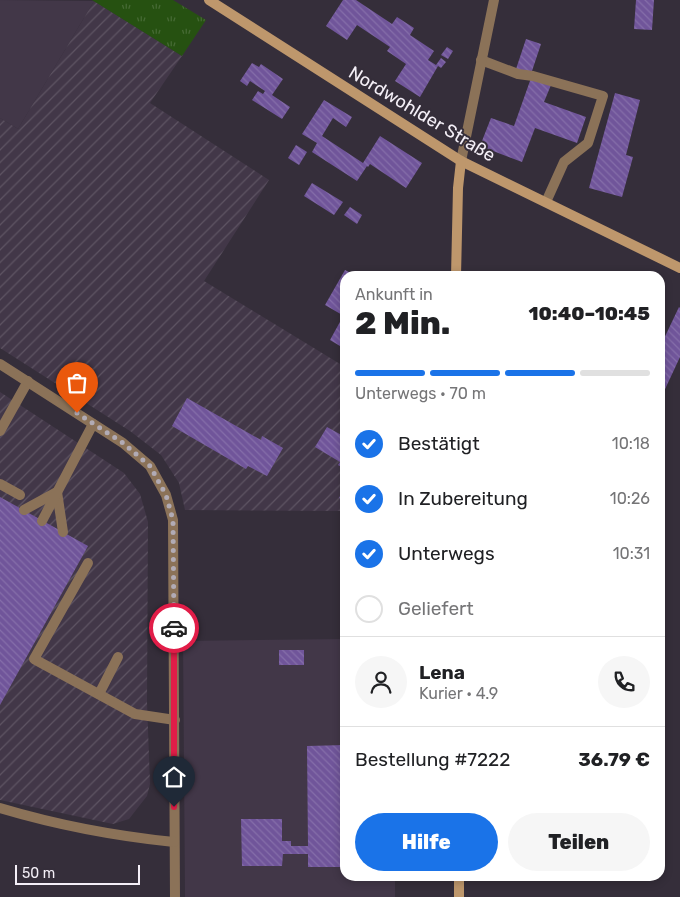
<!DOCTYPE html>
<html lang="de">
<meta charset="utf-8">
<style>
body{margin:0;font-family:Rubik,sans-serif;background:#f6f6f6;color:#202124;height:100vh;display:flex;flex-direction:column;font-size:19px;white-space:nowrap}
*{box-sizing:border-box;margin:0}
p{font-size:16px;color:#757577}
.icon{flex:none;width:28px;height:28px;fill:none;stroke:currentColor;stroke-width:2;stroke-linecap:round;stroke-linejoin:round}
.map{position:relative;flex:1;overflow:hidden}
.panel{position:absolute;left:340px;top:271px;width:325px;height:610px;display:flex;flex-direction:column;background:#fff;border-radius:15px;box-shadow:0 2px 8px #0003}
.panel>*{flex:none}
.scale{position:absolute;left:15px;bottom:12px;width:125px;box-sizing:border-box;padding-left:5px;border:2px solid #f4eff7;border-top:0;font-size:14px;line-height:18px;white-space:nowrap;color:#f4eff7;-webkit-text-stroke:4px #352e3a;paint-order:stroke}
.pin{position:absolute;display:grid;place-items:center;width:42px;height:42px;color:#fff;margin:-51px -21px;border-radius:50% 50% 50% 0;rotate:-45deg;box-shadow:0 0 5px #0007}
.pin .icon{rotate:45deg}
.courier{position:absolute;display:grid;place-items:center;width:50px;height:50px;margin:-25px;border:4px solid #e11d48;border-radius:50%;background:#fff;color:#222;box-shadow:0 1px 6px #0007}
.overview em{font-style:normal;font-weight:800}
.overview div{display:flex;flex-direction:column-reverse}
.overview{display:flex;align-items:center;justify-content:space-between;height:85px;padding:0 15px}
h1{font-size:32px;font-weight:800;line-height:38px}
.bar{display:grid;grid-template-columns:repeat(4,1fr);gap:8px 5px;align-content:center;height:60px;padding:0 15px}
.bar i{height:6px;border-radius:4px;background:#e0e0e0}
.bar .on{background:#1a73e8}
.bar p{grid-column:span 4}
.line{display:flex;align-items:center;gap:12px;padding:0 15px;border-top:1px solid #e0e0e0}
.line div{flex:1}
.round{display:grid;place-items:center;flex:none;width:52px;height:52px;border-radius:26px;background:#f6f6f6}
ol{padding:0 15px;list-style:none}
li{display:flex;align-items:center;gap:15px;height:55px}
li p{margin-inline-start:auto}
li .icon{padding:5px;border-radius:50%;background:#1a73e8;color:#fff;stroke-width:4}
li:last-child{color:#757577}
li i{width:28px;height:28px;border:2px solid #e0e0e0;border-radius:50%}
.cta{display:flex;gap:10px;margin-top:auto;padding:10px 15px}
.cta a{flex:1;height:58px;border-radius:30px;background:#1a73e8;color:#fff;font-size:20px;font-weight:800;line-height:58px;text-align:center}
.cta a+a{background:#f6f6f6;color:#202124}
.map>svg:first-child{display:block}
</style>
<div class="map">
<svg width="680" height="897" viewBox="0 0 680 897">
<defs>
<pattern id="industrial-furrows" width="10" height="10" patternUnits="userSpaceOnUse" patternTransform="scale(1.25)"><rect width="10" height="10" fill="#423748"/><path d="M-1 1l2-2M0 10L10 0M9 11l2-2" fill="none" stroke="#5e5463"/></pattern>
<pattern id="grass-tufts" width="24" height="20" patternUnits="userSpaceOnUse" patternTransform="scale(1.25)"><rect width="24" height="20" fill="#265111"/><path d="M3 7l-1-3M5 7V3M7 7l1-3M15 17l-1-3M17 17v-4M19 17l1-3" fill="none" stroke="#466a34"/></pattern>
<pattern id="building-back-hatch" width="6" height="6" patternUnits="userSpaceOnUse" patternTransform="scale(1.25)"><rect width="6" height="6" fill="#70559a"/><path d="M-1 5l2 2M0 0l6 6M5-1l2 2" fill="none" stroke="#856ea9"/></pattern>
</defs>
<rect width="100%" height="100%" fill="#352e3a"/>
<!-- built -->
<g fill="#423748">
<path d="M0 0 94 1 18 129 0 118Z"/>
<path d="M345 639V876H395V897H185L183 641Z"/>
</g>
<!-- industrial -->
<g fill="url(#industrial-furrows)">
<path d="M94 1 182 56 150 103 269 180 204 281 345 367V511L185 510 179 483 161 455 130 431 0 348V118L18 129Z"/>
<path d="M0 392 124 473 140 494 148 522 147 702 150 784 147 796 129 819 113 824 0 800Z"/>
</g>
<!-- grass -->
<path fill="url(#grass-tufts)" d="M92 0H173L206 20 182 56Z"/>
<!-- building -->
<g fill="url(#building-back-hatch)">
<path d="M343 0H356L392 24 397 17 414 28 410 35 434 51 428 60 436 65 441 58 446 62 441 68 438 66 420 97 395 81 406 64 387 51 390 47 357 25 347 40 326 26Z"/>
<path d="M636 0H654L652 30 634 29Z"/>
<path d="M526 39 541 44 531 74 516 69Z"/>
<path d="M447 47 453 51 448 59 441 55Z"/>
<path d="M252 63 259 67 261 64 283 79 272 95 290 107 282 119 252 100 258 91 263 94 265 91 250 81 247 86 240 81Z"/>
<path d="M531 78 551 85 544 102 586 117 577 143 535 128 522 162 480 146 491 118 514 126Z"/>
<path d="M615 93 640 100 626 155 633 157 622 197 589 188Z"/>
<path d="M324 100 352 117 346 127 333 118 322 136 363 163 380 136 422 163 406 188 370 164 368 167 367 166 357 181 312 152 317 143 302 134Z"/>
<path d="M296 145 307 152 299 165 288 158Z"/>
<path d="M312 183 343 202 334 215 304 196Z"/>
<path d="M350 207 362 215 357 224 344 215Z"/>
<path d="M345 270 357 276H345L344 316 325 305Z"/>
<path d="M679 307 680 308V357L660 400V347Z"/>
<path d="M341 320 345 323V349L330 340Z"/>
<path d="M187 398 261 440 262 436 283 448 267 476 248 466 246 469 172 426Z"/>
<path d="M327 427 345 437V469L338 465 340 462 315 447Z"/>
<path d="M345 487V501L339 498Z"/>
<path d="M0 497 88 546 0 705Z"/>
<rect x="279" y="650" width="25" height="15"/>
<path d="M345 745V867H308V854H283L282 866H242L241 819H282V841H291V846H308L307 746Z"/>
</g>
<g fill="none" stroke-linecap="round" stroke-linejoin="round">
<!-- lane -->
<g stroke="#8b7258" stroke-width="10">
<path d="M481 60 518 74 533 76 603 96 588 143 564 162 546 202"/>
<path d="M0 431 28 381"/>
<path d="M0 484 20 495"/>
<path d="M24 510 57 492 63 532"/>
<path d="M42 521 93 424"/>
<path d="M88 563 34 659 135 714 175 720"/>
<path d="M99 694 118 657"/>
</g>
<!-- street -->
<g stroke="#8b7258" stroke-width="10">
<path d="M461 161 494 0"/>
<path d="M0 364 123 443 150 466 166 495 173 520 175 897"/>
<path d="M0 808C57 825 115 836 174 842"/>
</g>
<!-- secondary -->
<g stroke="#be976c" stroke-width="10">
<path d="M209 0 461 161 680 268"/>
<path d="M456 276 458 188 461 161"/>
<path d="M459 876V897"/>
</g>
</g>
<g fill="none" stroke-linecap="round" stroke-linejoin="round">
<!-- done -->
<path stroke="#b1abb5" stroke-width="5" stroke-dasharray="0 9" d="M77 413 123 443 150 466 166 495 173 520 174 628"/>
<!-- route -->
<path stroke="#e11d48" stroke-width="6" d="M174 628V807"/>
</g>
<g text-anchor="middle" stroke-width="4" stroke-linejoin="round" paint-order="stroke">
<!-- street labels -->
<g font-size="18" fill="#f4eff7" stroke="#352e3a">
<text transform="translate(422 114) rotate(31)" y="6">Nordwohlder Straße</text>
</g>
</g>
</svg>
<div class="scale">50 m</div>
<div class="pin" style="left:77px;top:413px;background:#ea580c"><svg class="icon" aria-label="bag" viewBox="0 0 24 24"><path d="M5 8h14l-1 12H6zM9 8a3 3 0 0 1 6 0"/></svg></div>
<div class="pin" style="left:174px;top:807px;background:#1f2937"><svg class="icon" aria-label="home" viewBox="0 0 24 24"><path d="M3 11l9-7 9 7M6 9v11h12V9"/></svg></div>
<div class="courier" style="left:174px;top:628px"><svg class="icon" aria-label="car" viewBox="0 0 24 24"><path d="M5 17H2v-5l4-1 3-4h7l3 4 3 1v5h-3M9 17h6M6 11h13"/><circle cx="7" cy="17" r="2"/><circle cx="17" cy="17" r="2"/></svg></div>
<section class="panel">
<div class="overview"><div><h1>2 Min.</h1><p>Ankunft in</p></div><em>10:40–10:45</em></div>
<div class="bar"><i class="on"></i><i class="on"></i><i class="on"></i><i></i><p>Unterwegs · 70 m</p></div>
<ol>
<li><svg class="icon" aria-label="check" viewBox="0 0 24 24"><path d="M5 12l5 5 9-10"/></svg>Bestätigt<p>10:18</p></li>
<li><svg class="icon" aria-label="check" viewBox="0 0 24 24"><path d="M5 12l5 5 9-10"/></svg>In Zubereitung<p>10:26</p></li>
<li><svg class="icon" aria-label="check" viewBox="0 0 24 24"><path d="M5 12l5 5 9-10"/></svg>Unterwegs<p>10:31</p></li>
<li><i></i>Geliefert</li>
</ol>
<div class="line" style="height:90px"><a class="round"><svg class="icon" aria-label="person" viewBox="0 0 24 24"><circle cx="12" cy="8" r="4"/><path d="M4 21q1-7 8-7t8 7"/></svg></a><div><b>Lena</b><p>Kurier · 4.9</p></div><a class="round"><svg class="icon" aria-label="phone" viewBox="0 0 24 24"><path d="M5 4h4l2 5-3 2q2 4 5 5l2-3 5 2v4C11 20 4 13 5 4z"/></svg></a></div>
<div class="line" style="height:65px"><div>Bestellung #7222</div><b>36.79 €</b></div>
<div class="cta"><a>Hilfe</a><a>Teilen</a></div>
</section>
</div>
